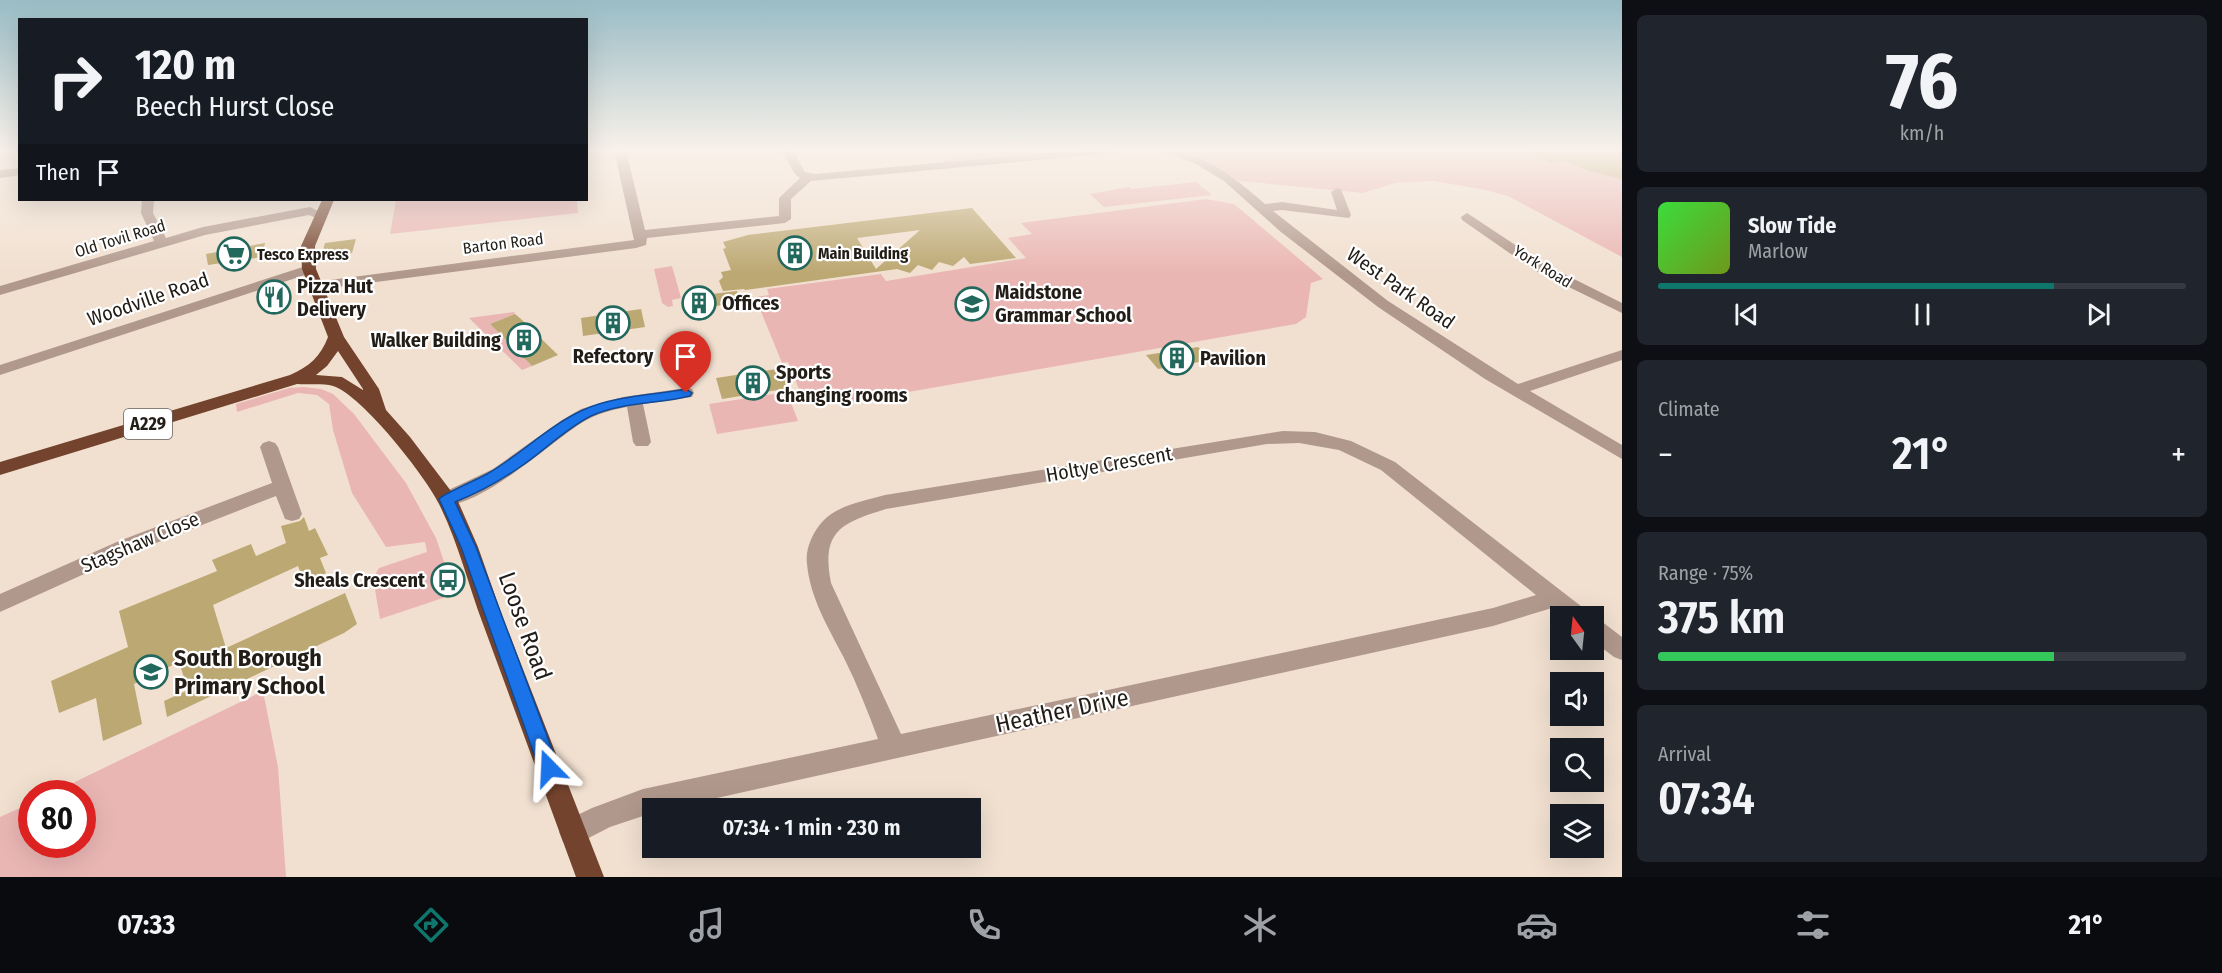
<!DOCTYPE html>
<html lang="en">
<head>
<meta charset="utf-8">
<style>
	:root { --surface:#171b24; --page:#20242c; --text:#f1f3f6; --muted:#9ea1a6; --line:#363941; --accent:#0f766e }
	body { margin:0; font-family:"Fira Sans Condensed",sans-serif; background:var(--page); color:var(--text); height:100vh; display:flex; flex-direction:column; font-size:22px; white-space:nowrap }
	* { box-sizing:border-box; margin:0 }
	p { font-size:20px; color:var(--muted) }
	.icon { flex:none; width:33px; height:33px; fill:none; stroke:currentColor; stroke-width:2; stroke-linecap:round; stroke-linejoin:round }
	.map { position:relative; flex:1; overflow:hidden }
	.details { display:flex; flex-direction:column; gap:15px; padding:15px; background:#0d0f14; width:600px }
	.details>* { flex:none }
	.top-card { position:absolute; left:18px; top:18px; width:570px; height:183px; border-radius:0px; box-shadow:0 6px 24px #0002; background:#171b24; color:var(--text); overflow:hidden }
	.needle { width:39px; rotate:345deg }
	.tools { position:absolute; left:1550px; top:606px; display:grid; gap:12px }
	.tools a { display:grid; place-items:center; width:54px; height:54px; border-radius:0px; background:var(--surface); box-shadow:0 6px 24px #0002; font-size:30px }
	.speed { position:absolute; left:18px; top:780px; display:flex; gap:12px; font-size:30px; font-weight:700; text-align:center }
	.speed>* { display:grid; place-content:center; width:78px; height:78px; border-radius:50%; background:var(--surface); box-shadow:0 6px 24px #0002; line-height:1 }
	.speed .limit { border:9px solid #d22; background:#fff; color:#111 }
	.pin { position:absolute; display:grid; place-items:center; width:51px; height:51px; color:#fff; margin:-62px -26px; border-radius:50% 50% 50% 0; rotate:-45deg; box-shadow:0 0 6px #0007 }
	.pin .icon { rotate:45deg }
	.me { position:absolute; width:66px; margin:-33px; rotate:339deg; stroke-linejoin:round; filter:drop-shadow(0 0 4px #0008) }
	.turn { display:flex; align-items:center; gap:21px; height:126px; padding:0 18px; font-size:27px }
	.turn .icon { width:78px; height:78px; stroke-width:2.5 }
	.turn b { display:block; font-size:42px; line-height:51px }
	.then { display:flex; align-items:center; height:57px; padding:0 18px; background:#0003; gap:12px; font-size:22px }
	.big { font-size:45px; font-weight:600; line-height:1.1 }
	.details .card { flex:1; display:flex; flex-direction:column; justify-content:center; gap:9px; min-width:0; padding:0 21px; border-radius:9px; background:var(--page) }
	.details .dial { align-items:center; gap:0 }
	.dial b { font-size:78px; line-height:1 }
	.song { display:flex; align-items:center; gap:18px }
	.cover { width:72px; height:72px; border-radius:9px; background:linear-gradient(135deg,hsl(120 70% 55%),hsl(80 70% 35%)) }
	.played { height:6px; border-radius:3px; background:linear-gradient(90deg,var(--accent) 75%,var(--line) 75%) }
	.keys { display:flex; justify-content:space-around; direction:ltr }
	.heat { display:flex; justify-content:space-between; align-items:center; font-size:33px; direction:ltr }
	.charge { height:9px; border-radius:4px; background:linear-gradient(90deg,#34c759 75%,var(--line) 0) }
	.trip { position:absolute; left:642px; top:798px; width:339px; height:60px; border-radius:0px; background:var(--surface); box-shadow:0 6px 24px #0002; font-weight:600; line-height:60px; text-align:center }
	.tabs { display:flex; height:96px; justify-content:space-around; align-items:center; background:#090b0e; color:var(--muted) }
	.tabs .icon { width:42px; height:42px }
	.tabs .on { color:var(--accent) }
	.tabs b { font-size:27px; color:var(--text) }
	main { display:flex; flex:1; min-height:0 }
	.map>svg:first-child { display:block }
</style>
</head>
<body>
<main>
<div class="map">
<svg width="1622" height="877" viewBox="0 0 1622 877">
	<rect width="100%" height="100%" fill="#f1e0d0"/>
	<g fill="#eab6b4">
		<path d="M1184,150H1622V257L1508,196L1486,190L1433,181L1395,183L1363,193L1240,181Z"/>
		<path d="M991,151L1040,154L940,162L961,155Z"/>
		<path d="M1196,182L1212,195L1104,207L1090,194L1129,187L1132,189Z"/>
		<path d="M1206,199L1234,204L1323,279L1311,283L1306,317L1296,324L846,403L837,395L801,400L796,390L799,389L788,362L782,363L755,297L769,295L767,289L881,274L886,281L1026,258L1008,238L1032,234L1021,223Z"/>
		<path d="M396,200H577L578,213L390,234Z"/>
		<path d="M672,266L681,298L672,300L673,306L668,307L662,303L654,269Z"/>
		<path d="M514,312L515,314L490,324L532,366L522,370L469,318Z"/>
		<path d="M304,387L321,389L333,394L354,414L406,483L436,538L455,594L380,619L373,578L379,568L427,552L425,542L386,547L352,493L333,430L329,404L317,395L298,393L237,412L236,404L289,388Z"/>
		<path d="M787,392L798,421L717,434L709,404Z"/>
		<path d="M263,691L278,767L286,877H0V817L31,803L32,844H82V794L52,793Z"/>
	</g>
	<g fill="#bca872" fill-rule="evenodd">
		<path d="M1522,150H1622V179L1588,171L1565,161L1550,163Z"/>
		<path d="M972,208L1016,258L970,264L964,257L953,266L939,262L932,270L918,265L910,273L897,269L745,290L744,289L723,291L719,281L723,277L721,272L731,270L723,249L726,248L723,242L748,235ZM920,230L876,269L857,238Z"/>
		<path d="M356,239L352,253L321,257L325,243Z"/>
		<path d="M265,243L262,257L208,265L206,254Z"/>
		<path d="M737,291L739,303L700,308L696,296Z"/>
		<path d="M641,309L645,327L583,336L581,318Z"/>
		<path d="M515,314L521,319L558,355L532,366L490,324Z"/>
		<path d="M1198,347L1211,360L1158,369L1146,355Z"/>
		<path d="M783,368L791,388L722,399L716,378Z"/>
		<path d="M304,517L309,531L315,528L328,555L320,558L326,573L304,583L298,566L213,605L226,648L345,593L357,624L344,633L167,717L164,701L188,690L179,662L134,684L142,724L103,741L96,698L59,713L51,681L128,647L119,611L217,571L212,560L251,544L256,556L286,543L281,526L300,521Z"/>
	</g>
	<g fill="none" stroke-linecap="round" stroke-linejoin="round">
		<g fill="#b1988d" fill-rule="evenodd">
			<path d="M614,150H626L645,230L779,216V198L800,178L795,174L781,150H793L805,172L815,174L1079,150H1121L1115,153L811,181L791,199V219L785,223L647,238L646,245L636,248L315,290L308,286L315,282L634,240Z"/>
			<path d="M1158,150C1202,150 1234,177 1265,204L1282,202L1337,210L1331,192L1337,188L1341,189L1351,215L1349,218L1282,210L1273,211L1388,301L1518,384L1622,350V360L1530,391L1622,445V459L1485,379L1378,307L1281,232L1224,181L1196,164Z"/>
			<path d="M20,168V175L0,178V170Z"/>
			<path d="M142,200H154L153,213L166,238L203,227L310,207L327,216L321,220L309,215L205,235L0,295V286L154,241L141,213Z"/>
			<path d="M1467,213L1544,264L1622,303V313L1534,270L1462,220L1461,217Z"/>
			<path d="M309,265L314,266L316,269L314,272L0,375V365Z"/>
			<path d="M686,388L692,389L694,393L692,397L643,404L651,442L648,446H636L633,442L627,407C611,410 596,414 583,422C553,440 474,514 440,504L437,499L440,494L493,469L562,420L581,409L623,397Z"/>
			<path d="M1283,431L1315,432L1351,441L1395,462L1586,610L1589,616H1563L1552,608L1493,626L672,808H652V813L610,827L573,846L563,842L559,832L563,822L592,808L643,789L878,739C868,712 857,684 844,658C829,629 810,598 807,564C805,549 812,534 822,522C837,505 865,501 885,495ZM1299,443L1339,450L1381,470L1536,595L1493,608L901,734L831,583C821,532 840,523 886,509L1267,444Z"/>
			<path d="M269,441L275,443L278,447L302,514L299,519L292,521L285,519L276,496L133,552L0,612V594L119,541L272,483L260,447L263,443Z"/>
			<path d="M1593,619L1601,621L1622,637V660L1614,657L1593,641Z"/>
		</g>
		<path fill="#73432d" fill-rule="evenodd" d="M322,200H334L315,246L316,269L344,337L379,389L386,410L410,437L457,499L478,547L503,618L604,877H576C545,793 514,708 483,624C468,584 458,542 439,504C426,477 362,395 333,386C323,383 308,385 297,384L0,475V462L290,375C309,367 321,356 328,337L302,269L301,246ZM338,351L363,389V390L342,377L316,375L327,366Z"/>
	</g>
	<linearGradient id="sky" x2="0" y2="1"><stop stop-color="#99bcc5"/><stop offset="0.55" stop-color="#f9f1ea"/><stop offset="1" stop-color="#f9f1ea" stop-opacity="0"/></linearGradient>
	<rect width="1622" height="273" fill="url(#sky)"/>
	<path fill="#1a73e8" stroke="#114b97" stroke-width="1.5" d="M686,389L692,393L690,396C659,404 621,402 591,416C565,429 544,451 520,467C500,481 478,493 455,502L476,547L559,768L556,774L549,777L542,774L539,768L461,547L439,499C443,494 478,479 487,474C520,455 548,426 583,410C613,396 653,395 686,389Z"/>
	<defs>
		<symbol id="building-ring" viewBox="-11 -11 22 22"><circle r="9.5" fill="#fff" stroke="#22685d" stroke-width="1.5"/><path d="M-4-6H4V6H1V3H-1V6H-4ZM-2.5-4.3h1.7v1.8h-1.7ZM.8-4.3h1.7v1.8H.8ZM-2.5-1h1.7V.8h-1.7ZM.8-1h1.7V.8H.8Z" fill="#22685d"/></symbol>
		<symbol id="supermarket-ring" viewBox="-11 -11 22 22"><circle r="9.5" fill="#fff" stroke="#22685d" stroke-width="1.5"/><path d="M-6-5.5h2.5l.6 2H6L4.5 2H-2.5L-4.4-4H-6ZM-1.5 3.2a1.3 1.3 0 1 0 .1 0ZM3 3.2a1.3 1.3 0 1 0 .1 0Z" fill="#22685d"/></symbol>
		<symbol id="restaurant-ring" viewBox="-11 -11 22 22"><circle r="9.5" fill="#fff" stroke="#22685d" stroke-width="1.5"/><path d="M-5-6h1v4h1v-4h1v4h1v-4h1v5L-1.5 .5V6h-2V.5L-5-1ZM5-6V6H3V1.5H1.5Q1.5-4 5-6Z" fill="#22685d"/></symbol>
		<symbol id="school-ring" viewBox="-11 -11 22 22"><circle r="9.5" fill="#fff" stroke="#22685d" stroke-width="1.5"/><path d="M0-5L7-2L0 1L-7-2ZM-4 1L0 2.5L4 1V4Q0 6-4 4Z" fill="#22685d"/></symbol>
		<symbol id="bus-ring" viewBox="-11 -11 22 22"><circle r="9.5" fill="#fff" stroke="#22685d" stroke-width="1.5"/><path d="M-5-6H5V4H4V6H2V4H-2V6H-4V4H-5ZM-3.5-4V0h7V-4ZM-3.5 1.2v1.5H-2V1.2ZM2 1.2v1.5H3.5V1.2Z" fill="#22685d"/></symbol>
	</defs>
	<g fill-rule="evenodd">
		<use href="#building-ring" x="776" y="234" width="38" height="38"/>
		<use href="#supermarket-ring" x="215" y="235" width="38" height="38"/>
		<use href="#restaurant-ring" x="255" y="278" width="38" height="38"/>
		<use href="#building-ring" x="680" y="284" width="38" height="38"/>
		<use href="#school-ring" x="953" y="285" width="38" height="38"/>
		<use href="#building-ring" x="594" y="304" width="38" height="38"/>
		<use href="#building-ring" x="505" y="321" width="38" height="38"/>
		<use href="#building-ring" x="1158" y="339" width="38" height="38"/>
		<use href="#building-ring" x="734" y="364" width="38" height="38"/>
		<use href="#bus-ring" x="429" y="561" width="38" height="38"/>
		<use href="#school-ring" x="132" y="653" width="38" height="38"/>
	</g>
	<g text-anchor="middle" stroke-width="4.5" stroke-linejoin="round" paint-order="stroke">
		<g font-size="16" fill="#221d17" stroke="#fff">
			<text transform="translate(120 238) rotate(-17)" y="6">Old Tovil Road</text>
			<text transform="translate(503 243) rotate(-7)" y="6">Barton Road</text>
			<text transform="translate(1543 266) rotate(32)" y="6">York Road</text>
		</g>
		<g font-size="16" font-weight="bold" fill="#221d17" stroke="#fff" text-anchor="start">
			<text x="818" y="259">Main Building</text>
			<text x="257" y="260">Tesco Express</text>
		</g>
		<rect fill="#fff" stroke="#64615d" stroke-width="1.5" x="124" y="409" width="48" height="30" rx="4.5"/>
		<g font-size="18" font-weight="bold" fill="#221d17">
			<text x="148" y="430">A229</text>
		</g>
		<g font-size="20" font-weight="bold" fill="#221d17" stroke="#fff" text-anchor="start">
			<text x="297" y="293">Pizza Hut<tspan x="297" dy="23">Delivery</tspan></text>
			<text x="995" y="299">Maidstone<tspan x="995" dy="23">Grammar School</tspan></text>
			<text x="722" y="310">Offices</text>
			<text x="501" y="347" text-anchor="end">Walker Building</text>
			<text x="613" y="363" text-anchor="middle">Refectory</text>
			<text x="1200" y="365">Pavilion</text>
			<text x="776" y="379">Sports<tspan x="776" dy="23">changing rooms</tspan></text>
			<text x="425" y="587" text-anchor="end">Sheals Crescent</text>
		</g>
		<g font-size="20" fill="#221d17" stroke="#fff">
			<text transform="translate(1401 288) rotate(35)" y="7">West Park Road</text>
			<text transform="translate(148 299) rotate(-19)" y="7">Woodville Road</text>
			<text transform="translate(1109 464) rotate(-10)" y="7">Holtye Crescent</text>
			<text transform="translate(140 542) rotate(-23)" y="7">Stagshaw Close</text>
		</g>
		<g font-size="24" fill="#221d17" stroke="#fff">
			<text transform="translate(525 626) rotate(70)" y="8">Loose Road</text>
			<text transform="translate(1062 711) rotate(-12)" y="8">Heather Drive</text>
		</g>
		<g font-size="24" font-weight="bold" fill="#221d17" stroke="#fff" text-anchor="start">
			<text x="174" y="666">South Borough<tspan x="174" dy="28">Primary School</tspan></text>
		</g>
	</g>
</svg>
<div class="tools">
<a><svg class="needle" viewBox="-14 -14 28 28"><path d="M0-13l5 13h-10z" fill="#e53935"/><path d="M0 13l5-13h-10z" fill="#9ea1a6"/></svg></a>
<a><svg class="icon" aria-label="sound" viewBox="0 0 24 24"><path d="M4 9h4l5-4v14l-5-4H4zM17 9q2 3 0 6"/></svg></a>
<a><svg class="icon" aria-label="search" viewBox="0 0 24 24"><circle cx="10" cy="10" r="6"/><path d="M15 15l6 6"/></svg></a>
<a><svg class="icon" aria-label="layers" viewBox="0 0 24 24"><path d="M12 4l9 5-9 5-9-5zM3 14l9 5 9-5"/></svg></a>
</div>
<div class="speed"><div class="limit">80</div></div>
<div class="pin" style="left:686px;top:393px;background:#d93025"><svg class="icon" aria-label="arrive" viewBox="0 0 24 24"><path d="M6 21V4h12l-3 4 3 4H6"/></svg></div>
<svg class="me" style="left:549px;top:768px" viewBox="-20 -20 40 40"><path d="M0-17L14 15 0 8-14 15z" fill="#1a73e8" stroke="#fff" stroke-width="4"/></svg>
<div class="trip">07:34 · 1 min · 230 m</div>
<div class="top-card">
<div class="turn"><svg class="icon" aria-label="right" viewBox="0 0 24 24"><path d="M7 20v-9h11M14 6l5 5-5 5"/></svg><div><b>120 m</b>Beech Hurst Close</div></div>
<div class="then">Then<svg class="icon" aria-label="arrive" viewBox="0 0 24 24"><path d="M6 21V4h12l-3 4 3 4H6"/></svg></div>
</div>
</div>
<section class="details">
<div class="card dial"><b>76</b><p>km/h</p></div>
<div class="card">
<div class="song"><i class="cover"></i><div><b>Slow Tide</b><p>Marlow</p></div></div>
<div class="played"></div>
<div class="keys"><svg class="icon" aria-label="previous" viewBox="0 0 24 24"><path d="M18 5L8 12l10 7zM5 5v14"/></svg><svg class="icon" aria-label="pause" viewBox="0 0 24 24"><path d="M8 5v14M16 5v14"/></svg><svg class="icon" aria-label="next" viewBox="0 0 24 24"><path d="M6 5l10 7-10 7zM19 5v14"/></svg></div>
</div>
<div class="card"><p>Climate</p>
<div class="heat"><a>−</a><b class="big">21°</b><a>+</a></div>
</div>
<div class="card"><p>Range · 75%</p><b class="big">375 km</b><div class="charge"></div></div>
<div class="card"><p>Arrival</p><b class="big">07:34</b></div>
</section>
</main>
<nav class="tabs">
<b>07:33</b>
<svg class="icon on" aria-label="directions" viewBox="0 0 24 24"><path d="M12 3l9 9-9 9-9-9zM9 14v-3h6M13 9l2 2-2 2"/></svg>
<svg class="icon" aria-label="music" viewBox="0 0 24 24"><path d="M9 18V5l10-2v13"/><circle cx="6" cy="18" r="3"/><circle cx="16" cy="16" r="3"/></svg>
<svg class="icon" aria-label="phone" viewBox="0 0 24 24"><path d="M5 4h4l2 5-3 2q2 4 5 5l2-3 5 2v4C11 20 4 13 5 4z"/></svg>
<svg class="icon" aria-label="climate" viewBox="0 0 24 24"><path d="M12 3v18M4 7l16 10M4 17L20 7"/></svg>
<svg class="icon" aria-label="car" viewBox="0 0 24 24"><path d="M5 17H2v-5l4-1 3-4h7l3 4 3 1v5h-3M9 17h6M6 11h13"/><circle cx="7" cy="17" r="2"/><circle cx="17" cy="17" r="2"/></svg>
<svg class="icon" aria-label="filters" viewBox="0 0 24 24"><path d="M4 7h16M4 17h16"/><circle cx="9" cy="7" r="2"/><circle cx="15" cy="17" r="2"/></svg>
<b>21°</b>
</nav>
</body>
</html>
